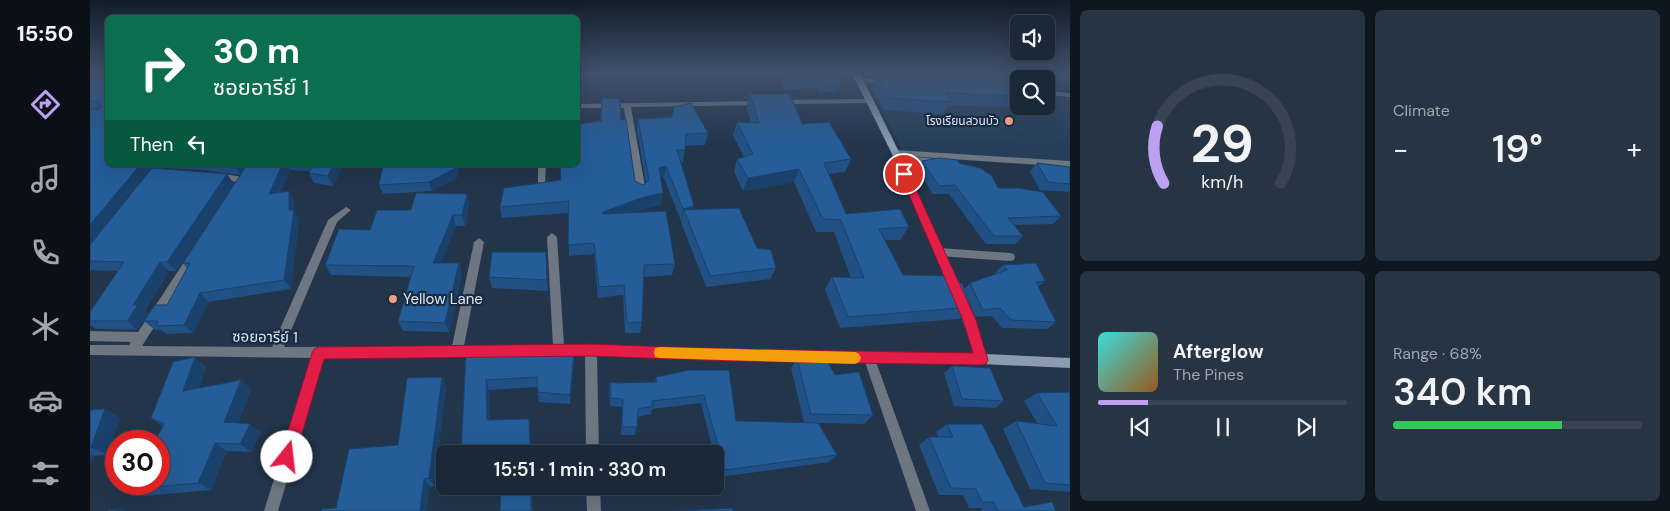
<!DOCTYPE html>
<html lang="en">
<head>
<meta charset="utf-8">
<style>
	:root { --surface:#1a2838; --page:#273443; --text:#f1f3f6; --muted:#9fa6ae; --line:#384453; --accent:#bca0f2 }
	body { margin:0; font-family:"DM Sans","Noto Sans Thai",sans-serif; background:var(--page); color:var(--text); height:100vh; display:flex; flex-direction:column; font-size:19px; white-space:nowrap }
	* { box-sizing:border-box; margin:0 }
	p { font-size:16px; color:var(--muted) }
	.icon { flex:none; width:28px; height:28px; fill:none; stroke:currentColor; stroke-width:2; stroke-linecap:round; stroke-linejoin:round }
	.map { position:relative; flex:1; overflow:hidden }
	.sheet { display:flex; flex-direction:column; gap:10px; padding:10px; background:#0e161f; width:600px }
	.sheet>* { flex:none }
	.top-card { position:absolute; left:15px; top:15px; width:475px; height:152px; border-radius:8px; box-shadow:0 5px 20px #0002,0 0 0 1px var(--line); background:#0b6e4f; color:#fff; overflow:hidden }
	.buttons { position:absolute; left:920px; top:15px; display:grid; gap:10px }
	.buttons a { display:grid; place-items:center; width:45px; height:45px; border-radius:8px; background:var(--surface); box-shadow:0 5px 20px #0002,0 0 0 1px var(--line); font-size:25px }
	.speed { position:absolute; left:15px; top:430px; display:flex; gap:10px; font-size:25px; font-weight:700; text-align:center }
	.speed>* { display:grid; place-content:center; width:65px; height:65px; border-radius:50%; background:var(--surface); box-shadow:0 5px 20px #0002,0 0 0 1px var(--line); line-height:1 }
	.speed .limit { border:8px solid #d22; background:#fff; color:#111 }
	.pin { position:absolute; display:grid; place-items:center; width:42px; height:42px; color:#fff; margin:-21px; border:2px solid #fff; border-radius:50%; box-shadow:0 1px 5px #0007 }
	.me { position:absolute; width:55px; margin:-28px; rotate:16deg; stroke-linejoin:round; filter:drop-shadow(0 0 4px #0008) }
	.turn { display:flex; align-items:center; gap:18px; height:105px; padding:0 25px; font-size:22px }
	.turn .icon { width:65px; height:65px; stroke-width:2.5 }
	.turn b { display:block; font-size:35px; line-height:42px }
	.then { display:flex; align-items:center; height:48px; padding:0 25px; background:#0003; gap:10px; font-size:19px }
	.big { font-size:38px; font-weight:600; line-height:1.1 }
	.sheet .card { flex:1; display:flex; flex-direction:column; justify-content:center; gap:8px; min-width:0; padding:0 18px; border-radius:8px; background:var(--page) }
	.sheet .dial { align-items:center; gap:0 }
	.dial svg { height:130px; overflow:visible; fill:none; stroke:var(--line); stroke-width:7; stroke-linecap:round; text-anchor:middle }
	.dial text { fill:var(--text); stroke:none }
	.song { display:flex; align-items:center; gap:15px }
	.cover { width:60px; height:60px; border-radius:8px; background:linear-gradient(135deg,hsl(180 70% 55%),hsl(30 70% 35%)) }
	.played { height:5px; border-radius:2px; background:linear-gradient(90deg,var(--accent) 20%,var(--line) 20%) }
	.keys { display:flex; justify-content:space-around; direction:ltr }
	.heat { display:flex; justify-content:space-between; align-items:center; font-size:28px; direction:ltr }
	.charge { height:8px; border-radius:4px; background:linear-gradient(90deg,#34c759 68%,var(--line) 0) }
	.sheet .tiles { flex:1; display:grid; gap:10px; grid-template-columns:repeat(2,1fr) }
	.trip { position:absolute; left:346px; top:445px; width:288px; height:50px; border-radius:8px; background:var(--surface); box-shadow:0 5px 20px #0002,0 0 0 1px var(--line); font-weight:600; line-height:50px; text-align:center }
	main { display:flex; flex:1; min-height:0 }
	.dock { display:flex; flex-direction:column; width:90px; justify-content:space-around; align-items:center; background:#0a1016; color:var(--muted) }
	.dock .icon { width:35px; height:35px }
	.dock .active { color:var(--accent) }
	.dock b { font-size:22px; color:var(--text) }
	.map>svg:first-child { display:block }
</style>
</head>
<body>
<main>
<nav class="dock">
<b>15:50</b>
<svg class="icon active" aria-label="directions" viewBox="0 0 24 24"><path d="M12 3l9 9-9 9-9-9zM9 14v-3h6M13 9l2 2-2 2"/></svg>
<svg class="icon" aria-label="music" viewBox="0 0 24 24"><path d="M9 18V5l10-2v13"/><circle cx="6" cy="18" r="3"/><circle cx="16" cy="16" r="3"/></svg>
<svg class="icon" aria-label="phone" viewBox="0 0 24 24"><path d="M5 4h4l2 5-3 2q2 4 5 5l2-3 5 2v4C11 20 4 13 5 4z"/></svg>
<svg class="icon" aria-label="climate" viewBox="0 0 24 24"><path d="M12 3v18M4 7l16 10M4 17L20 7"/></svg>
<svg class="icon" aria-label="car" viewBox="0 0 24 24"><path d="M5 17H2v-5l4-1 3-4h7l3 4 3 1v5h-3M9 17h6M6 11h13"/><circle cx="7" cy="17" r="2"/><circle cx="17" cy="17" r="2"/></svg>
<svg class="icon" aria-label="filters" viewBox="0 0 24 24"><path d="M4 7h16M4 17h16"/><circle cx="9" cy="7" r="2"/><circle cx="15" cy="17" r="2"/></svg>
</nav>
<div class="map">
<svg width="980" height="511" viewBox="0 0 980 511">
	<rect width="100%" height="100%" fill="#23354b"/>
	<path fill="#263e59" d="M779,86L929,95V106H956V97L980,98V168L815,156Z"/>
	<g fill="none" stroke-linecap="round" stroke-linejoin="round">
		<g fill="#6d7681" fill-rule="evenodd">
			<path d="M928,73H936L939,79H932Z"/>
			<path d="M805,150L980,161V167L802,155V151Z"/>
			<path d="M849,248L920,253L924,254L925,257L924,260L920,261L849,256L845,255L844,252L845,249Z"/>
		</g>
		<g fill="#6d7681" fill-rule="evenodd">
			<path d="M488,73H528L524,75L488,76Z"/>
			<path d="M765,78L797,80L801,82L797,84L768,82L764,80Z"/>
			<path d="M956,91L980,93V97L956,95Z"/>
			<path d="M780,99H783V103L691,104L687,102L691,100Z"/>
			<path d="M669,101H672V105L541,107L556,192L551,195L546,192L534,108H488V104Z"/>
			<path d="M808,155L846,159L850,162L846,165L805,160L804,158Z"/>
			<path d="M448,165H456L455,184H449L448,182Z"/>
			<path d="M127,173L153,177L157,180L153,183L124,178L123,176Z"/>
			<path d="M256,207L261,210L247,222L194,347L362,346L384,242L389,238L394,242L374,346L463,345L457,237L462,233L467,237L474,345L891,354L895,355L897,359L895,363L891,364L786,362L840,511H826L775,362L507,355L509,454H496L495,355L233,358L188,511H174L222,358L0,355V345H39L41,342L0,341V331L48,332L100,253H108L109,256L108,259L52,346L182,347L238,220Z"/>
			<path d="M496,486H510L511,511H497Z"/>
		</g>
		<g fill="#8c9bad" fill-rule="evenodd">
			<path d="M762,73H770L812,158L870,288L869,291L865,292L861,291L860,288L804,158Z"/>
			<path d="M871,297L875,298L884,320L895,354L980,358V368L891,364L887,363L866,301L867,298Z"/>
		</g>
	</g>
	<g fill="#205084">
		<path d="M691,73H745L751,85L747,92H728L727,88L693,90L691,75Z"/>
		<path d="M806,73H935L931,79H929V106H945L943,108L858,105L853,114L794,110L782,88L787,76L805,74Z"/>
		<path d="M937,73H980V80L940,78Z"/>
		<path d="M0,79H18V165H66L63,168L137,174L144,184L86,271H79L55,311L58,314L47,330L6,329L0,325V312L28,271L0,270Z"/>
		<path d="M660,94L712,124L761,159L755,172L739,174L756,214L819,227L810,240H795L813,275L874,289L880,283L906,274L905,273L913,265L955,281L948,287L966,322L957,329L912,328L902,316L885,317L881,307L869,319L750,328L735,289L742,277L761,278L744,232H726L704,182L653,191L644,172L647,159L654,157L643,135L647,122L661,123L656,107Z"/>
		<path d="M548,119L618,133L615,145L595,146L593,162H591L604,206L603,210L667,248L686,268L680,279L616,287L591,222L592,221H591L574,178H571V205L553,209L542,213L585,264L582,275L554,277L552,322L550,333H535L533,295L508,298L504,254L479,256V213L412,218L410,207L471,180L531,120L545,181L553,185L556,183L547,131Z"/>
		<path d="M832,161L869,163L908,188L971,216L963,224L924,225L933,236L925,244H896L859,194H843L827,169Z"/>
		<path d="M947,163L980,167V192L950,190L940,172Z"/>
		<path d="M74,165H157L150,175L114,170L77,168Z"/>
		<path d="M157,165H256L252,166L243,186L224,183L219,173L220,171L200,170L190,192L204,200V211L209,219L201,289L119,302L103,333L76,334L71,330H65L54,321L77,305L97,268L93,263Z"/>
		<path d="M307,165H369L367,178L342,191L293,194L289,185Z"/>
		<path d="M377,194L379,205L375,226H366L351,263H369L372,274L359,332L313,331L308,321L321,277L241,275L235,265L280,230L321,210Z"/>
		<path d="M456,252L458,291L402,288L399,277Z"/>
		<path d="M484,352V362L480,404L449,402L447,387L399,390L400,420L439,419L440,428L441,454H371L376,353Z"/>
		<path d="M707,358L745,375L783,415L774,424L728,423L747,455L739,462L630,477L611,403L562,409L561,414L548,417L545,435H531L532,407L520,406L519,391L520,383L565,382L566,377L600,370L646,421L714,422L701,368Z"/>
		<path d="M862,366L914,401L905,408L864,406L854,373Z"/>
		<path d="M116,367L109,388L151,380L161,390L148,423L171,432L161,452L137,451L121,490L54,496L39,489L73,426L61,418Z"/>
		<path d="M352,377L356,387L344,486L246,508L308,445Z"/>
		<path d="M980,392V492L940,489L913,429L926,421L947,423L934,401L947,393Z"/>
		<path d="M15,409L30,418L17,455L4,456L0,464V410Z"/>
		<path d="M857,424L934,507L966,511H892L891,508H879L873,495H849L829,445L839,437H848L846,432Z"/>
	</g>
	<g fill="#1a416b">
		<path d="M50,165H66L0,247V225Z"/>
		<path d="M144,165H157L150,175Z"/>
		<path d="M192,165H197L200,170L185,204L179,194Z"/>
		<path d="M243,165H256L252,166L243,186L238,176Z"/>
		<path d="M365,165H369L367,178L342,191L339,182Z"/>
		<path d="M576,166L574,178L567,179L569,168Z"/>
		<path d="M709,169L704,182L653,191L658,178Z"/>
		<path d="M137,174L144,184L86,271L77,262Z"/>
		<path d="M199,191L204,200V211L209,219L201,289L194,280L199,210Z"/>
		<path d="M573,193L571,205L553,209L512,224L513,212L554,197Z"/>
		<path d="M377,194L379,205L375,226L372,215Z"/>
		<path d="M604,206L601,217L594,210L591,221L593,209Z"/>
		<path d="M363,215L366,226L347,273L343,263Z"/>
		<path d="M70,262L79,271L55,311L58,314L47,330L37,321L43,305Z"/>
		<path d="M369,263L372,274L359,332L355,323Z"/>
		<path d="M110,293L119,302L103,333L94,325Z"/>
		<path d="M484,352V362L480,404V395Z"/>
		<path d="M105,357L116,367L105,400L93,391Z"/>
		<path d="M352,377L356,387L344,486L339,478Z"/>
		<path d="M151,380L161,390L145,430L134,422Z"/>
		<path d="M396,380L399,390L400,429L397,420Z"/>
		<path d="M15,409L30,418L17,455L1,447Z"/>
		<path d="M439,419L440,428L441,454H440Z"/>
		<path d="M160,424L171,432L161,452L150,444Z"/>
		<path d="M125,443L137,451L121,490L108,483Z"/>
		<path d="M0,455L4,456L0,464Z"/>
		<path d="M334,479L340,486L337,511H330Z"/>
		<path d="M441,486H442L443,511H441Z"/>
	</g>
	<g fill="#255d99" stroke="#1a416b">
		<path d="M694,73H745L751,85L731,84L730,81L695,82Z"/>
		<path d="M793,73L929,82V96L856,93L861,102L800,98L787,76Z"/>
		<path d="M879,73H930L933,77Z"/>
		<path d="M0,79H18V165H50L0,225V110L10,109L12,107L10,101L0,102Z"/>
		<path d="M660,94H700L712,124L739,122L761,159L734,163L756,214L810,209L819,227L789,229L813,275L866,276L870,283H872L881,307L758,317L742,277L774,278L751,220L733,219L709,169L658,178L647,159L663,154L647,122L669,123Z"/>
		<path d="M512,98L530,99L531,120L536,119L545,181L553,185L559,180L548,119L582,117L584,107L601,103L618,133L596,134L595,150H587L604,206L593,209L576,166L569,168L573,193L554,197L513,212V214L576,211L585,264L554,265L552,322L537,323L534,285L509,287L504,243L478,245L479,201L410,207L414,188L471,180L470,165H488V124L511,121Z"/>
		<path d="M849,158L867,160L869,163L890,168L902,176L908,188H928L953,192L971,216L918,218L933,236H904L865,185L849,186L832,161Z"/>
		<path d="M947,163L980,167V184L958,182Z"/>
		<path d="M157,165H192L179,194L199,191V210H204L194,280L110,293L94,325L66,326L68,321H54L65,305H77L100,263H93Z"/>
		<path d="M222,165H243L238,176L219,173Z"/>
		<path d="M293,165H365L364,169L339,182L289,185Z"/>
		<path d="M62,168L137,174L77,262H70L43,305H48L37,321H0V312L34,262L0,261V245Z"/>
		<path d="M326,193L377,194L372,215H363L343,263H369L355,323L308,321L324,266L235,265L249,229L280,230L287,210H321Z"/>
		<path d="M649,208L667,248L681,250L686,268L620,276L594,210Z"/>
		<path d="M402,252H456L457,280L399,277Z"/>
		<path d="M946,263L955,281L946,282L966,322L921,320L910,308L893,310L880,283L917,270L913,265Z"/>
		<path d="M484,352L480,395L448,392L447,377L396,380L397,420L439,419L440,454H371L376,353Z"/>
		<path d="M105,357L93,391L151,380L134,422L160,424L150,444L125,443L108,483L39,489L42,484H69V441H65L74,424L61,418L83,362Z"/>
		<path d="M707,358L736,359L745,375L769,372L783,415L721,414Z"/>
		<path d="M862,366L900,368L914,401L872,399Z"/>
		<path d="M600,370H639L646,421L728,423L747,455L635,470L614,395L562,401L563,406L548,409L547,427H532L533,399L521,398L520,383L567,382L566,377Z"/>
		<path d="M352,377L339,478L334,479L330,511H231L232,509L246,508L259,449L308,445L317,378Z"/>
		<path d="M980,392V485L955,483L926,421L967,426L947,393Z"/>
		<path d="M15,409L1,447H0V410Z"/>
		<path d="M857,424H892L934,507L962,502L966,511H908L904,502H892L886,489L861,488L839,437H863Z"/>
		<path d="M411,486H441V511H410Z"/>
		<path d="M642,508L643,511H589Z"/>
		<path d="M19,509L33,511H18Z"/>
	</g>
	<linearGradient id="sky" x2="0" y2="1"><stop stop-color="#131d29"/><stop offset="0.5" stop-color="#3f516c"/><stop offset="1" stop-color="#3f516c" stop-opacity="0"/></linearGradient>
	<rect width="980" height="145" fill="url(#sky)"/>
	<path fill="#e11d48" stroke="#92132f" d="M814,170L819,174L886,320L898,360L896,364L891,365L635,361L501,356L234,359L205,457L202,462L197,464L192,462L190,457L222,353L224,349L229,347L501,344L635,349L883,353L873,320L810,174Z"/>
	<path fill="#f59e0b" d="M570,347L765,352L769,354L771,358L769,362L765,364L570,358L565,357L564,353L565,348Z"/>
	<g fill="#f2a07f" stroke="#192b40" stroke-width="2">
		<circle cx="919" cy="121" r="5"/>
		<circle cx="303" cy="299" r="5"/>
	</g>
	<g text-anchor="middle" stroke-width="4.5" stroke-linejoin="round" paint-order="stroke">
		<g font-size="12" fill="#dce8f6" stroke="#192b40" text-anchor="end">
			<text x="909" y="125">โรงเรียนสวนบัว</text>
		</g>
		<g font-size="15" fill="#dce8f6" stroke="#192b40" text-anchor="start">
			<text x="313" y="304">Yellow Lane</text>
		</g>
		<g font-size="15" fill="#dce8f6" stroke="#192b40">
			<text transform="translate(175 337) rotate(1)" y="5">ซอยอารีย์ 1</text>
		</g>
	</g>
</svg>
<div class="buttons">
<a><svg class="icon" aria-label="sound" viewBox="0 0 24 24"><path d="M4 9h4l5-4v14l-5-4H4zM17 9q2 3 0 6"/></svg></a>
<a><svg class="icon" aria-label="search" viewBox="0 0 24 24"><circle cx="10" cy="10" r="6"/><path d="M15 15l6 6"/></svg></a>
</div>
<div class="speed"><div class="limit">30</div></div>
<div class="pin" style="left:814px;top:174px;background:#d93025"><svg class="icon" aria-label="arrive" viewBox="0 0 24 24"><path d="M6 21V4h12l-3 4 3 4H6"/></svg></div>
<svg class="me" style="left:197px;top:457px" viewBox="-20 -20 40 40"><circle r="19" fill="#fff"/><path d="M0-13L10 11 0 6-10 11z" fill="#e11d48"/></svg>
<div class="trip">15:51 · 1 min · 330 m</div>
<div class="top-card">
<div class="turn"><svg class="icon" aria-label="right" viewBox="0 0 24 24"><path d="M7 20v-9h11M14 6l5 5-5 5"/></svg><div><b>30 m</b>ซอยอารีย์ 1</div></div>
<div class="then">Then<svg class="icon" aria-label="left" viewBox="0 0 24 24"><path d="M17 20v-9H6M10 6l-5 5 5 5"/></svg></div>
</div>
</div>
<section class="sheet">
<div class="tiles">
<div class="card dial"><svg viewBox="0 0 100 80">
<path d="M14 69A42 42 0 1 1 86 69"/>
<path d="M14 69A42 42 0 0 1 10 34" stroke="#bca0f2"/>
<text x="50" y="56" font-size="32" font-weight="700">29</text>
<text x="50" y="72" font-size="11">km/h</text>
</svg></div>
<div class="card"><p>Climate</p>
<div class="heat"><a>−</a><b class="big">19°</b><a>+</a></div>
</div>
<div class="card">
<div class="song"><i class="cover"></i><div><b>Afterglow</b><p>The Pines</p></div></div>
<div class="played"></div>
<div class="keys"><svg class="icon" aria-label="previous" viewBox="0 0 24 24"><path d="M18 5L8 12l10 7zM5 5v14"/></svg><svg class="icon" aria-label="pause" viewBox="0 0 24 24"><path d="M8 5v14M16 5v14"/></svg><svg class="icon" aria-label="next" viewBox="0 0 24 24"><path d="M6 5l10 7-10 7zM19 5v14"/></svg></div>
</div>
<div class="card"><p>Range · 68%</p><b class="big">340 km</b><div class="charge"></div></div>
</div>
</section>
</main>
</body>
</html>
